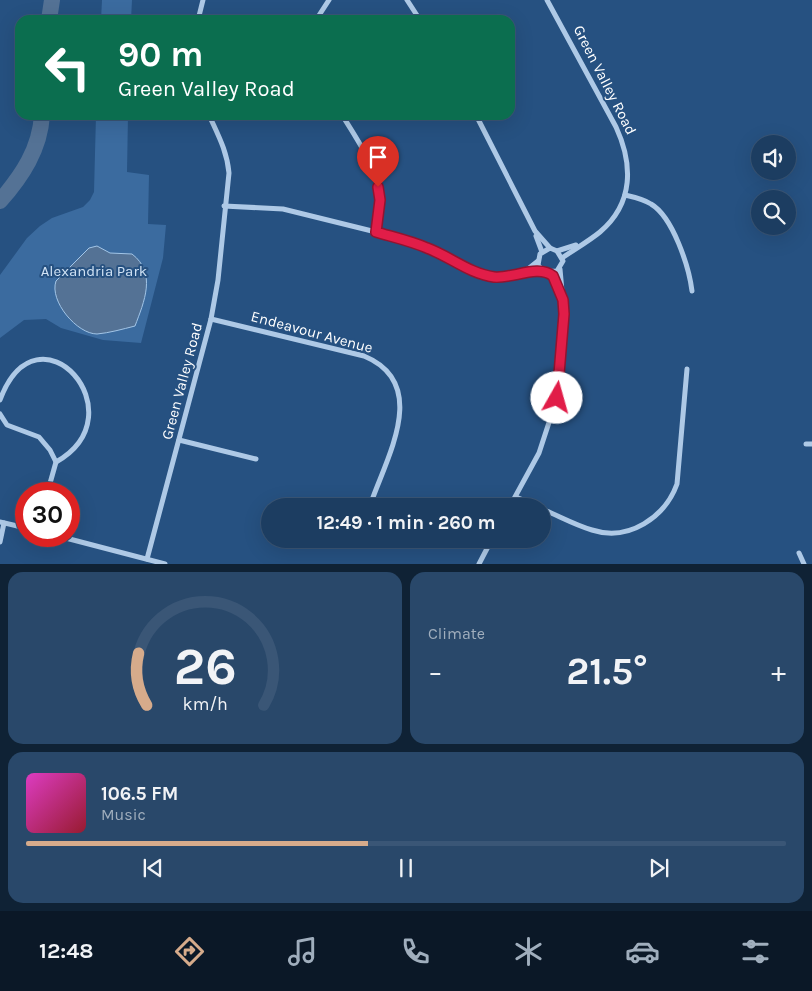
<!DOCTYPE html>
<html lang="en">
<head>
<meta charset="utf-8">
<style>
	:root { --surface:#1c3d61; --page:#29486a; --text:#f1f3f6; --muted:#a0aebd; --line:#3a5676; --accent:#d6ab8b }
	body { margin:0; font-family:Karla,sans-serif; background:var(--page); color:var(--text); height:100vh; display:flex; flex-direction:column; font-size:19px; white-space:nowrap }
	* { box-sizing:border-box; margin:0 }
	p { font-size:16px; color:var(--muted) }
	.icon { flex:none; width:28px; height:28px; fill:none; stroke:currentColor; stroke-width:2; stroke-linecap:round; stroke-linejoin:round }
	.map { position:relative; height:564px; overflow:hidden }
	.panel { display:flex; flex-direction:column; gap:8px; padding:8px; background:#0f2235; flex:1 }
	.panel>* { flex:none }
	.hud { position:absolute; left:15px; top:15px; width:500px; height:105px; border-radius:15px; box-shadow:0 5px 20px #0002,0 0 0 1px var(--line); background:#0b6e4f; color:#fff; overflow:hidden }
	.controls { position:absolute; left:751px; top:135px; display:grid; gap:10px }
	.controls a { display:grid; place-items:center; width:45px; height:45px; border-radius:50%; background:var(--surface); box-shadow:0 5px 20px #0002,0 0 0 1px var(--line); font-size:25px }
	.speed { position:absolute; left:15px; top:482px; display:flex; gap:10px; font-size:25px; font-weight:700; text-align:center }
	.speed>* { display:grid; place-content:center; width:65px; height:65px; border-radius:50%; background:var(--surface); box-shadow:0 5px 20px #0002,0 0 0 1px var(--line); line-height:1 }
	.speed .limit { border:8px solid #d22; background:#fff; color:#111 }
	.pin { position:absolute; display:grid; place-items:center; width:42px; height:42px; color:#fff; margin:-51px -21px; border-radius:50% 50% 50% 0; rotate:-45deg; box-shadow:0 0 5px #0007 }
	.pin .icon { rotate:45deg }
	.me { position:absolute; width:55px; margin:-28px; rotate:7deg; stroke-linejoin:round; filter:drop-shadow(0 0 4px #0008) }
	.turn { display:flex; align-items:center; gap:18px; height:105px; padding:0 20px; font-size:22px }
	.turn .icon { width:65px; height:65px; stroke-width:2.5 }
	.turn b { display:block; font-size:35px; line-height:42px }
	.big { font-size:38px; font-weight:700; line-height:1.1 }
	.panel .widget { flex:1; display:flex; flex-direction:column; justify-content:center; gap:8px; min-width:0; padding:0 18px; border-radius:15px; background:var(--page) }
	.panel .dial { align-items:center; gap:0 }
	.dial svg { height:130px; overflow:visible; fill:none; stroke:var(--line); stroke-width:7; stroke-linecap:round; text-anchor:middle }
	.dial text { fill:var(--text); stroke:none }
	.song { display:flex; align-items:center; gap:15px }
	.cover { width:60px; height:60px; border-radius:8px; background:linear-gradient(135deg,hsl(310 70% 55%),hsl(350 70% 35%)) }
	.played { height:5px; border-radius:2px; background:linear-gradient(90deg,var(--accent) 45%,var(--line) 45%) }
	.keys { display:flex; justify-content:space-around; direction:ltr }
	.heat { display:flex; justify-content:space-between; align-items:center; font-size:28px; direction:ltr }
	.panel .tiles { flex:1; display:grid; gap:8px; grid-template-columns:1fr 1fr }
	.widget:last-child { grid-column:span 2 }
	.trip { position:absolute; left:261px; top:498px; width:290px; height:50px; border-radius:25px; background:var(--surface); box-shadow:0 5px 20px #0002,0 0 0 1px var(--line); font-weight:700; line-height:50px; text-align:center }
	.tabs { display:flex; height:80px; justify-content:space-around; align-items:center; background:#0b1827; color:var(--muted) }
	.tabs .icon { width:35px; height:35px }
	.tabs .selected { color:var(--accent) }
	.tabs b { font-size:22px; color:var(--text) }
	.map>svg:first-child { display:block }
</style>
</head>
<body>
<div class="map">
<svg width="812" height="564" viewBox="0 0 812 564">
	<rect width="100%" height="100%" fill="#265181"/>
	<g fill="#3b6b9f">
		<path d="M102,0H132L131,20H101Z"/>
		<path d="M96,115H128L127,172L149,175L148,224L166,225L163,258L141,343L103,340L61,328L46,319L24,320L0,338V275L27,238L40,226L52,218L83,207L90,200L94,192Z"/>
	</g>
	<path fill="#547295" stroke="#a2c5e7" d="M97,246L110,253L132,254C157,273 144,302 135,326C123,329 109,333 97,334C77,334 49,301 56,281L89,248Z"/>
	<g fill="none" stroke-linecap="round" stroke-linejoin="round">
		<g stroke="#547295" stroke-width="16">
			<path d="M49,20L52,0"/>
			<path d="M0,201C22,176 40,149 42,115"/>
		</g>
		<g stroke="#aec9e6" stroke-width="5">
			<path d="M407,0L420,20"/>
			<path d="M547,0L616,127C633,164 634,203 600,232C589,241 575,249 562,258"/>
			<path d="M198,20L203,0"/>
			<path d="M316,20L329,0"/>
			<path d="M342,115C357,139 377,168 380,197C381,209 378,221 376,232"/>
			<path d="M476,115L535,231L550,248"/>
			<path d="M625,195C634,197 643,199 651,204C673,217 689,267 692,291"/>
			<path d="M224,206L283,209L376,232L428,248L480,273L492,276H514L523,273L538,261"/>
			<path d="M536,236L542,252"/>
			<path d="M557,251L576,245"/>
			<path d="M523,273L557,271L563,261L557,251L550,248L540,254L538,265L543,271"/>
			<path d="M550,274L560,292"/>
			<path d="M211,319L364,356C429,383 389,453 372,500"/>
			<path d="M0,400C38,298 141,414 56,462"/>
			<path d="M0,414L7,425L39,437L50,450L56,462L47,494"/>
			<path d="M179,440L256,459"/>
			<path d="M806,444H812"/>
			<path d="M516,497L537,506"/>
			<path d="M510,506L539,453L557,398L564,314L560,269"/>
			<path d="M542,509C559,516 575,525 592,530C629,542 665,517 677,484L687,369"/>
			<path d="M0,522L26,528"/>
			<path d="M58,536L165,564"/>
			<path d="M0,542L4,523"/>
			<path d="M799,553L804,564"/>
			<path d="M147,559L211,319L218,280L229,173C227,151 218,135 209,115"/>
			<path d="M479,564L492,539"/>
		</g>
	</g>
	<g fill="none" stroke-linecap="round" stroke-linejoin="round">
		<defs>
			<path id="route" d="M378,187L380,200L376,232C393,237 411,241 427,248C449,256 470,274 494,277C512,279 538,264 553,276L563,300L564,314L557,398"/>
		</defs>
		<use href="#route" stroke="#92132f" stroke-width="12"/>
		<use href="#route" stroke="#e11d48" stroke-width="9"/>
	</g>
	<g text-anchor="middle" stroke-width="4" stroke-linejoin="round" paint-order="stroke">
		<g font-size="15" fill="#fff" stroke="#265181">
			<text transform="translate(605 80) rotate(63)" y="5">Green Valley Road</text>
			<text transform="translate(312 332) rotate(15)" y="5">Endeavour Avenue</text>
			<text transform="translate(182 381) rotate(-75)" y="5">Green Valley Road</text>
		</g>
		<g font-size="15" fill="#d1e3f5" stroke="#265181">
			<text x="94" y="276">Alexandria Park</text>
		</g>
	</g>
</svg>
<div class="controls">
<a><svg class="icon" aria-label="sound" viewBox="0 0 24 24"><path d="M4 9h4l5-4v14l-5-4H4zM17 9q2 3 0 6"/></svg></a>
<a><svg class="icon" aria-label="search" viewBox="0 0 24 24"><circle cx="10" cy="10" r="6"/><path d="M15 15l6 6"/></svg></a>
</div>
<div class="speed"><div class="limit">30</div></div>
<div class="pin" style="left:378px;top:187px;background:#d93025"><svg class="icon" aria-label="arrive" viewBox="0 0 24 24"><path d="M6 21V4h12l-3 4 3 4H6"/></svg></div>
<svg class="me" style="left:557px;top:398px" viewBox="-20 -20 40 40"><circle r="19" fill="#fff"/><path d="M0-13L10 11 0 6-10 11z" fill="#e11d48"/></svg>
<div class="trip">12:49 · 1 min · 260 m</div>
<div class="hud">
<div class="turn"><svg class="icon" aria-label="left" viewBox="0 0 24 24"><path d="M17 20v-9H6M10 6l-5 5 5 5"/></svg><div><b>90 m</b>Green Valley Road</div></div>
</div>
</div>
<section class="panel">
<div class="tiles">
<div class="widget dial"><svg viewBox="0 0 100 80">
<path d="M14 69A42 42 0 1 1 86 69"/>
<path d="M14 69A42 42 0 0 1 9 37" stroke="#d6ab8b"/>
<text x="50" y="56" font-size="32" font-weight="700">26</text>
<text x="50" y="72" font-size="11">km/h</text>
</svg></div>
<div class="widget"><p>Climate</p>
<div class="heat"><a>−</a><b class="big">21.5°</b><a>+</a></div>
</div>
<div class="widget">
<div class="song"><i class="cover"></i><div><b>106.5 FM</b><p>Music</p></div></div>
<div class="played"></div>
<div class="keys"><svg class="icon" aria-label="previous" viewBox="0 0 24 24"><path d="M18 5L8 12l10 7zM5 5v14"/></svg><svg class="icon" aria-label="pause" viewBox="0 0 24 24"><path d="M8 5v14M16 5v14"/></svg><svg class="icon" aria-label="next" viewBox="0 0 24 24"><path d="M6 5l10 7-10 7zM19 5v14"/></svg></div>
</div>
</div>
</section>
<nav class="tabs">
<b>12:48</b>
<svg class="icon selected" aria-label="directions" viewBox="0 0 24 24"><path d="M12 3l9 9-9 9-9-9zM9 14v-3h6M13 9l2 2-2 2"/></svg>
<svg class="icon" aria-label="music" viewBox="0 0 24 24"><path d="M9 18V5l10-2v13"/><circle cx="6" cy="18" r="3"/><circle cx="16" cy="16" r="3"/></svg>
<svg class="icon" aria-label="phone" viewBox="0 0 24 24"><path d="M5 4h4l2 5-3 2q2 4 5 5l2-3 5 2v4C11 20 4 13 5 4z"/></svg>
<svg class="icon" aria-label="climate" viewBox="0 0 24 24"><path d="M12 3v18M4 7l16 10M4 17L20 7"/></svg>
<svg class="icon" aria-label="car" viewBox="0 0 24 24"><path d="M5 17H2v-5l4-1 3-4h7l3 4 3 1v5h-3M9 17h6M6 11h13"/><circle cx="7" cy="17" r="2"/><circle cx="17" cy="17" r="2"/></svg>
<svg class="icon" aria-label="filters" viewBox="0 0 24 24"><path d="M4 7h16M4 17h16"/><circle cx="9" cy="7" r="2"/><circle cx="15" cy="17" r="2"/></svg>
</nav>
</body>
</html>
